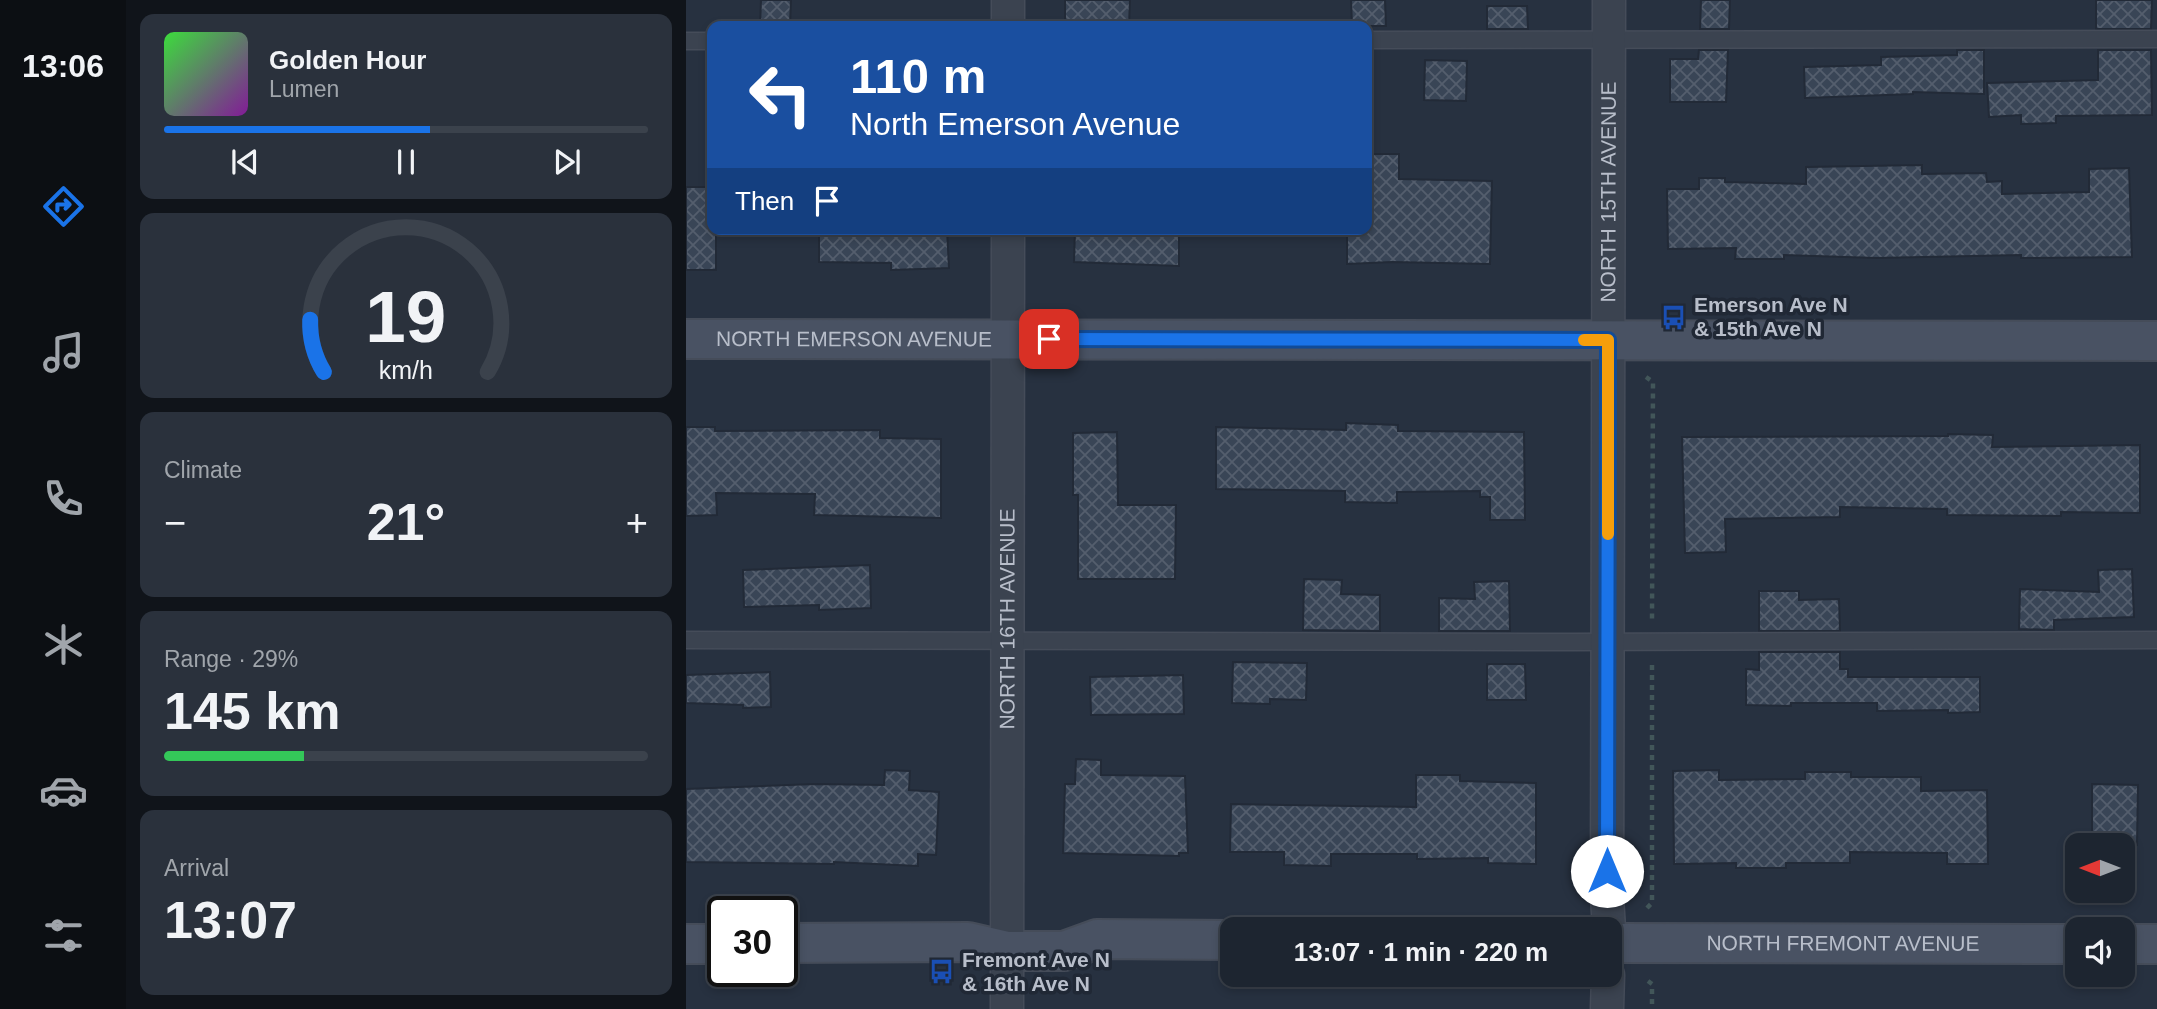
<!DOCTYPE html>
<html lang="en">
<head>
<meta charset="utf-8">
<style>
	:root { --surface:#1d2530; --page:#2a313c; --text:#f1f3f6; --muted:#a0a5ab; --line:#3b424c; --accent:#1a73e8 }
	body { margin:0; font-family:Arial,sans-serif; background:var(--page); color:var(--text); height:100vh; display:flex; flex-direction:column; font-size:26px; white-space:nowrap }
	* { box-sizing:border-box; margin:0 }
	p { font-size:23px; color:var(--muted) }
	.icon { flex:none; width:38px; height:38px; fill:none; stroke:currentColor; stroke-width:2; stroke-linecap:round; stroke-linejoin:round }
	.map { position:relative; flex:1; overflow:hidden }
	.side { display:flex; flex-direction:column; gap:14px; padding:14px; background:#10141a; width:560px }
	.side>* { flex:none }
	.banner { position:absolute; left:21px; top:21px; width:665px; height:214px; border-radius:14px; box-shadow:0 4px 10px #0003,0 0 0 2px var(--line); background:#1a4fa0; color:#fff; overflow:hidden }
	.needle { width:46px; rotate:270deg }
	.tools { position:absolute; left:1379px; top:833px; display:grid; gap:14px }
	.tools a { display:grid; place-items:center; width:70px; height:70px; border-radius:14px; background:var(--surface); box-shadow:0 4px 10px #0003,0 0 0 2px var(--line); font-size:35px }
	.speed { position:absolute; left:21px; top:896px; display:flex; gap:14px; font-size:35px; font-weight:700; text-align:center }
	.speed>* { display:grid; place-content:center; width:91px; height:91px; border-radius:50%; background:var(--surface); box-shadow:0 4px 10px #0003,0 0 0 2px var(--line); line-height:1 }
	.speed .limit { border:4px solid #111; border-radius:10px; background:#fff; color:#111 }
	.pin { position:absolute; display:grid; place-items:center; width:60px; height:60px; color:#fff; margin:-30px; border-radius:14px; box-shadow:0 4px 10px #0006 }
	.me { position:absolute; width:77px; margin:-38px; rotate:0deg; stroke-linejoin:round; filter:drop-shadow(0 0 5px #0008) }
	.turn { display:flex; align-items:center; gap:24px; height:147px; padding:0 28px; font-size:32px }
	.turn .icon { width:91px; height:91px; stroke-width:2.5 }
	.turn b { display:block; font-size:49px; line-height:60px }
	.then { display:flex; align-items:center; height:66px; padding:0 28px; background:#0003; gap:14px; font-size:26px }
	.big { font-size:52px; font-weight:600; line-height:1.1 }
	.side .widget { flex:1; display:flex; flex-direction:column; justify-content:center; gap:10px; min-width:0; padding:0 24px; border-radius:14px; background:var(--page) }
	.side .dial { align-items:center; gap:0 }
	.dial svg { height:182px; overflow:visible; fill:none; stroke:var(--line); stroke-width:7; stroke-linecap:round; text-anchor:middle }
	.dial text { fill:var(--text); stroke:none }
	.song { display:flex; align-items:center; gap:21px }
	.cover { width:84px; height:84px; border-radius:10px; background:linear-gradient(135deg,hsl(120 70% 55%),hsl(290 70% 35%)) }
	.played { height:7px; border-radius:4px; background:linear-gradient(90deg,var(--accent) 55%,var(--line) 55%) }
	.keys { display:flex; justify-content:space-around; direction:ltr }
	.heat { display:flex; justify-content:space-between; align-items:center; font-size:38px; direction:ltr }
	.charge { height:10px; border-radius:5px; background:linear-gradient(90deg,#34c759 29%,var(--line) 0) }
	.trip { position:absolute; left:534px; top:917px; width:402px; height:70px; border-radius:14px; background:var(--surface); box-shadow:0 4px 10px #0003,0 0 0 2px var(--line); font-weight:600; line-height:70px; text-align:center }
	main { display:flex; flex:1; min-height:0 }
	.dock { display:flex; flex-direction:column; width:126px; justify-content:space-around; align-items:center; background:#0c0f13; color:var(--muted) }
	.dock .icon { width:49px; height:49px }
	.dock .current { color:var(--accent) }
	.dock b { font-size:32px; color:var(--text) }
	.map>svg:first-child { display:block }
</style>
</head>
<body>
<main>
<nav class="dock">
<b>13:06</b>
<svg class="icon current" aria-label="directions" viewBox="0 0 24 24"><path d="M12 3l9 9-9 9-9-9zM9 14v-3h6M13 9l2 2-2 2"/></svg>
<svg class="icon" aria-label="music" viewBox="0 0 24 24"><path d="M9 18V5l10-2v13"/><circle cx="6" cy="18" r="3"/><circle cx="16" cy="16" r="3"/></svg>
<svg class="icon" aria-label="phone" viewBox="0 0 24 24"><path d="M5 4h4l2 5-3 2q2 4 5 5l2-3 5 2v4C11 20 4 13 5 4z"/></svg>
<svg class="icon" aria-label="climate" viewBox="0 0 24 24"><path d="M12 3v18M4 7l16 10M4 17L20 7"/></svg>
<svg class="icon" aria-label="car" viewBox="0 0 24 24"><path d="M5 17H2v-5l4-1 3-4h7l3 4 3 1v5h-3M9 17h6M6 11h13"/><circle cx="7" cy="17" r="2"/><circle cx="17" cy="17" r="2"/></svg>
<svg class="icon" aria-label="filters" viewBox="0 0 24 24"><path d="M4 7h16M4 17h16"/><circle cx="9" cy="7" r="2"/><circle cx="15" cy="17" r="2"/></svg>
</nav>
<section class="side">
<div class="widget">
<div class="song"><i class="cover"></i><div><b>Golden Hour</b><p>Lumen</p></div></div>
<div class="played"></div>
<div class="keys"><svg class="icon" aria-label="previous" viewBox="0 0 24 24"><path d="M18 5L8 12l10 7zM5 5v14"/></svg><svg class="icon" aria-label="pause" viewBox="0 0 24 24"><path d="M8 5v14M16 5v14"/></svg><svg class="icon" aria-label="next" viewBox="0 0 24 24"><path d="M6 5l10 7-10 7zM19 5v14"/></svg></div>
</div>
<div class="widget dial"><svg viewBox="0 0 100 80">
<path d="M14 69A42 42 0 1 1 86 69"/>
<path d="M14 69A42 42 0 0 1 8 46" stroke="#1a73e8"/>
<text x="50" y="56" font-size="32" font-weight="700">19</text>
<text x="50" y="72" font-size="11">km/h</text>
</svg></div>
<div class="widget"><p>Climate</p>
<div class="heat"><a>−</a><b class="big">21°</b><a>+</a></div>
</div>
<div class="widget"><p>Range · 29%</p><b class="big">145 km</b><div class="charge"></div></div>
<div class="widget"><p>Arrival</p><b class="big">13:07</b></div>
</section>
<div class="map">
<svg width="1471" height="1009" viewBox="0 0 1471 1009">
	<defs>
		<pattern id="building-cross-hatch" width="8" height="8" patternUnits="userSpaceOnUse" patternTransform="scale(1.75)"><rect width="8" height="8" fill="#394556"/><path d="M0 0l8 8M0 8l8-8" fill="none" stroke="#545e6d"/></pattern>
	</defs>
	<rect width="100%" height="100%" fill="#273140"/>
	<g fill="url(#building-cross-hatch)" stroke="#222a37" stroke-width="2">
		<path d="M75,0H105L104,26H74Z"/>
		<path d="M379,0H444L443,26H379Z"/>
		<path d="M665,0H699L700,26H666Z"/>
		<path d="M1015,0H1044L1043,29H1014Z"/>
		<path d="M1410,0H1466L1465,29H1410Z"/>
		<path d="M801,6H841L842,29H801Z"/>
		<path d="M1013,50H1042L1040,102H984V59H1012Z"/>
		<path d="M1271,50H1298V94L1227,92V94L1119,98L1118,67L1195,65V57L1271,55Z"/>
		<path d="M1412,50H1465L1466,115L1370,116V123L1335,124V115L1303,117L1301,83L1412,80Z"/>
		<path d="M739,60L781,61L780,101L738,100Z"/>
		<path d="M681,154H713V179L806,181L804,264L706,262L661,264V229H681Z"/>
		<path d="M1236,165V174L1300,173L1301,182L1316,181V194L1403,192V169L1443,168L1446,257L1335,258V255L1190,258L1098,255V259H1049L1050,248L982,249L981,189H1013V178H1039V182L1120,184V167Z"/>
		<path d="M0,187H26V229H30V270H0Z"/>
		<path d="M133,229H261L263,268L205,270V263L133,262Z"/>
		<path d="M389,229H493V266L388,262Z"/>
		<path d="M660,423L712,425V431L838,432L839,520H804V497H794V491L711,492V503L659,502V491L530,489V427L660,430Z"/>
		<path d="M0,427H29V431L194,430V438L255,439V518L128,515L129,494L30,493L31,515L0,516Z"/>
		<path d="M431,432L432,505H490L489,579H392V495H387V433Z"/>
		<path d="M1262,434L1307,435L1306,447L1454,445V513L1375,512V516L1261,515V509L1154,507V517L1039,519L1040,552L999,553L996,437L1262,436Z"/>
		<path d="M184,565L185,608L133,610V605L58,607L57,570Z"/>
		<path d="M1446,569L1448,617L1368,620V630L1333,629L1334,589L1413,592L1412,570Z"/>
		<path d="M618,579L656,580L655,594L694,595V631L617,630Z"/>
		<path d="M823,581L824,631H753V598L789,599L788,582Z"/>
		<path d="M1073,591H1113V600L1153,599L1154,631H1073Z"/>
		<path d="M1073,652H1154V669H1162V677H1294V712L1262,713V710L1191,711V703H1105V706L1060,705V669L1073,670Z"/>
		<path d="M547,662L621,663L620,700L584,699V704L546,703Z"/>
		<path d="M801,664H839L840,700H801Z"/>
		<path d="M84,672L85,707L57,708V705L0,703V675Z"/>
		<path d="M497,675L498,714L405,715L404,677Z"/>
		<path d="M390,759L415,760V775L499,776L502,853H493V856L377,853L379,784H389Z"/>
		<path d="M199,770L224,771L223,790L253,792L250,855L232,854V866L148,862V864L0,862V789L129,784L198,785Z"/>
		<path d="M1033,770V780L1119,779V772H1165V777H1235V791L1301,790L1302,864H1261V853L1164,852V863H1100V868H1050V863L988,864L987,771Z"/>
		<path d="M730,775H774V781L850,783V864L802,863V858L731,859V854H645V866L598,865V852H544L545,804L730,807Z"/>
		<path d="M1406,784L1452,785L1451,845H1406Z"/>
	</g>
	<g fill="none" stroke-linecap="round" stroke-linejoin="round">
		<defs>
			<g id="lane">
				<path d="M681,40L1471,39"/>
				<path d="M0,41H26"/>
				<path d="M0,640L886,642L1471,640"/>
			</g>
			<g id="street">
				<path d="M322,0V26"/>
				<path id="s1" d="M923,929L921,897L923,0"/>
				<path id="s2" d="M321,1009L322,229"/>
				<path d="M921,1009L922,975"/>
			</g>
			<g id="secondary">
				<path id="s3" d="M0,339L1471,341"/>
				<path d="M96,943L282,942L321,951H378L411,939L546,940"/>
				<path id="s4" d="M924,943L1391,944"/>
				<path d="M0,944H37"/>
				<path d="M1437,944H1471"/>
			</g>
		</defs>
		<use href="#lane" stroke="#454c59" stroke-width="19"/>
		<use href="#street" stroke="#454c59" stroke-width="35"/>
		<use href="#secondary" stroke="#454c59" stroke-width="42"/>
		<g stroke="#425659" stroke-width="4.5" stroke-dasharray="5 5" stroke-linecap="butt">
			<path d="M960,377L967,382L966,620"/>
			<path d="M961,908L966,903V664"/>
			<path d="M962,981L966,984V1009"/>
		</g>
		<use href="#lane" stroke="#3b4350" stroke-width="16"/>
		<use href="#street" stroke="#3b4350" stroke-width="32"/>
		<use href="#secondary" stroke="#495263" stroke-width="38"/>
	</g>
	<g fill="none" stroke-linecap="round" stroke-linejoin="round">
		<defs>
			<path id="route" d="M363,339L922,340L921,871"/>
		</defs>
		<use href="#route" stroke="#114b97" stroke-width="18"/>
		<use href="#route" stroke="#1a73e8" stroke-width="12"/>
		<path stroke="#f59e0b" stroke-width="12" d="M898,340H922V534"/>
	</g>
	<defs>
		<symbol id="bus-bare" viewBox="-9 -9 18 18"><path d="M-5-6H5V4H4V6H2V4H-2V6H-4V4H-5ZM-3.5-4V0h7V-4ZM-3.5 1.2v1.5H-2V1.2ZM2 1.2v1.5H3.5V1.2Z" fill="#1a4fb4" stroke="#202835" stroke-width="2.5" paint-order="stroke"/></symbol>
	</defs>
	<g fill-rule="evenodd">
		<use href="#bus-bare" x="970" y="300" width="35" height="35"/>
		<use href="#bus-bare" x="238" y="954" width="35" height="35"/>
	</g>
	<g text-anchor="middle" stroke-width="7" stroke-linejoin="round" paint-order="stroke">
		<g font-size="21" fill="#b8beca" stroke="#202835">
			<text dy="7" stroke="none"><textPath href="#s1" startOffset="737">NORTH 15TH AVENUE</textPath></text>
			<text dy="7" stroke="none"><textPath href="#s3" startOffset="168">NORTH EMERSON AVENUE</textPath></text>
			<text dy="7" stroke="none"><textPath href="#s2" startOffset="390">NORTH 16TH AVENUE</textPath></text>
			<text dy="7" stroke="none"><textPath href="#s4" startOffset="233">NORTH FREMONT AVENUE</textPath></text>
		</g>
		<g font-size="21" font-weight="bold" fill="#b8beca" stroke="#202835" text-anchor="start">
			<text x="1008" y="312">Emerson Ave N<tspan x="1008" dy="24">&amp; 15th Ave N</tspan></text>
			<text x="276" y="967">Fremont Ave N<tspan x="276" dy="24">&amp; 16th Ave N</tspan></text>
		</g>
	</g>
</svg>
<div class="tools">
<a><svg class="needle" viewBox="-14 -14 28 28"><path d="M0-13l5 13h-10z" fill="#e53935"/><path d="M0 13l5-13h-10z" fill="#a0a5ab"/></svg></a>
<a><svg class="icon" aria-label="sound" viewBox="0 0 24 24"><path d="M4 9h4l5-4v14l-5-4H4zM17 9q2 3 0 6"/></svg></a>
</div>
<div class="speed"><div class="limit">30</div></div>
<div class="pin" style="left:363px;top:339px;background:#d93025"><svg class="icon" aria-label="arrive" viewBox="0 0 24 24"><path d="M6 21V4h12l-3 4 3 4H6"/></svg></div>
<svg class="me" style="left:921px;top:871px" viewBox="-20 -20 40 40"><circle r="19" fill="#fff"/><path d="M0-13L10 11 0 6-10 11z" fill="#1a73e8"/></svg>
<div class="trip">13:07 · 1 min · 220 m</div>
<div class="banner">
<div class="turn"><svg class="icon" aria-label="left" viewBox="0 0 24 24"><path d="M17 20v-9H6M10 6l-5 5 5 5"/></svg><div><b>110 m</b>North Emerson Avenue</div></div>
<div class="then">Then<svg class="icon" aria-label="arrive" viewBox="0 0 24 24"><path d="M6 21V4h12l-3 4 3 4H6"/></svg></div>
</div>
</div>
</main>
</body>
</html>
